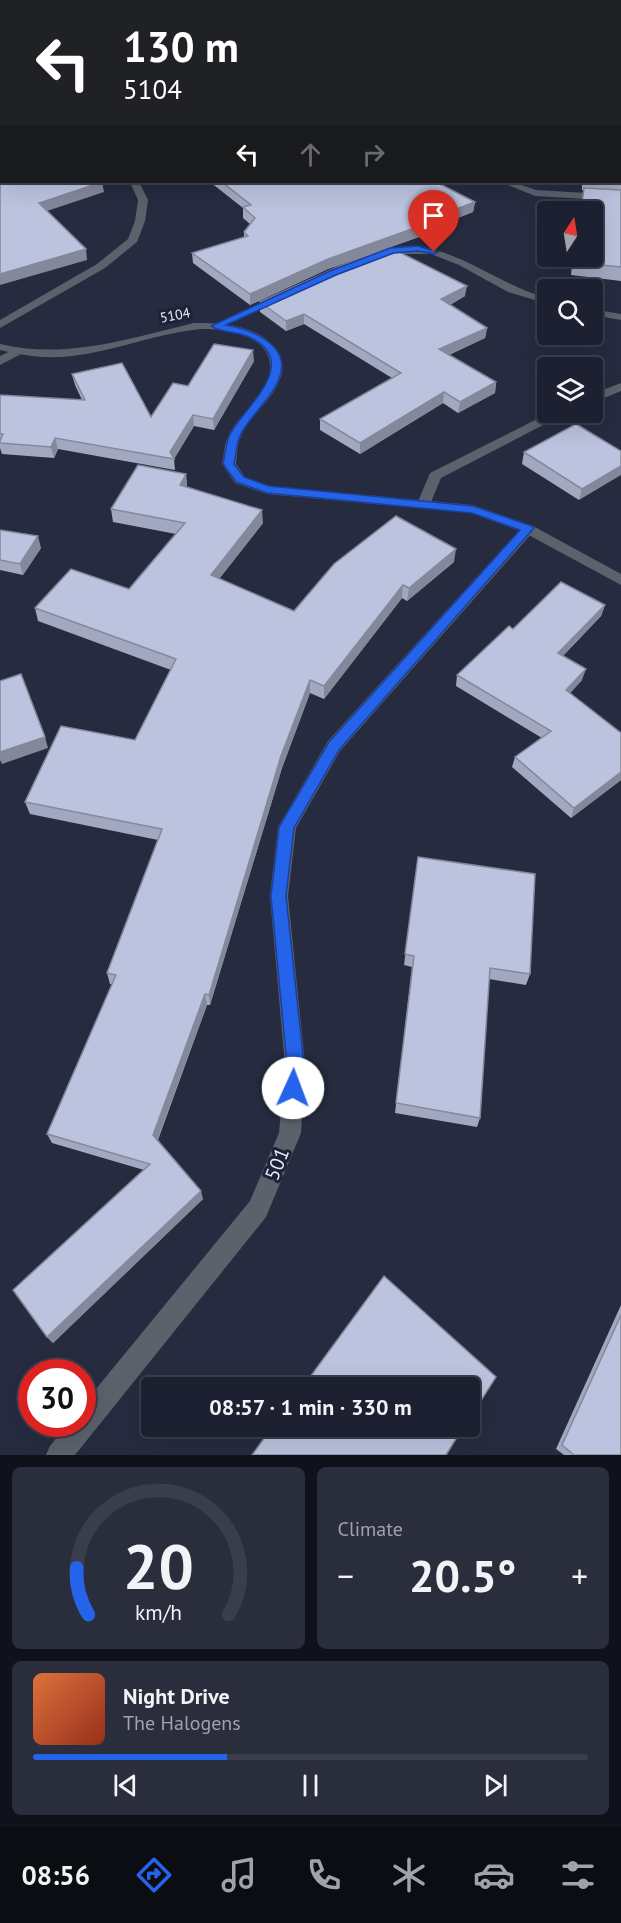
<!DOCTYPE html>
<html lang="en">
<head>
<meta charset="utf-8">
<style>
	:root { --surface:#1c2030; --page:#292d3c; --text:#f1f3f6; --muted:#a0a3ab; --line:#3a3e4c; --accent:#2563eb }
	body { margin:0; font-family:"PT Sans",sans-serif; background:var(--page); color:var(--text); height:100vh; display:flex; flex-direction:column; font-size:22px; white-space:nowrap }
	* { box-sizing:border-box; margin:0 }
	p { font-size:20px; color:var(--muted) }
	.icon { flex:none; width:33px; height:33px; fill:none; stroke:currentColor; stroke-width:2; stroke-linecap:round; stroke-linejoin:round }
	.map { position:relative; height:1455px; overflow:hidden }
	.side { display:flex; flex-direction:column; gap:12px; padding:12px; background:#0f121a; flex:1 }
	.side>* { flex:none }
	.guide { position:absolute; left:0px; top:0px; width:621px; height:183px; box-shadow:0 6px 24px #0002,0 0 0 2px var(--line); background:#202124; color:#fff; overflow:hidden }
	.needle { width:39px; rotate:12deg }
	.tools { position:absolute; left:537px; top:201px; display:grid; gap:12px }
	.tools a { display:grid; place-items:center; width:66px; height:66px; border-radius:6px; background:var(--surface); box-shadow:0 6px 24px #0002,0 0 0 2px var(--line); font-size:30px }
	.speed { position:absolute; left:18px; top:1359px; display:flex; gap:12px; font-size:30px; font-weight:700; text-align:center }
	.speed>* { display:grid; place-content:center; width:78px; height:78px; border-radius:50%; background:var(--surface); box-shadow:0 6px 24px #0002,0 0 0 2px var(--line); line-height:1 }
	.speed .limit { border:9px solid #d22; background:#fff; color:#111 }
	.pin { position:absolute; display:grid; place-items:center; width:51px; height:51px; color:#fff; margin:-62px -26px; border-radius:50% 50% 50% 0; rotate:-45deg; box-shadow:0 0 6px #0007 }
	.pin .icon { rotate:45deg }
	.me { position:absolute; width:66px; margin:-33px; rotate:2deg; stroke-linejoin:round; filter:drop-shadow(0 0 4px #0008) }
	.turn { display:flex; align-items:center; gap:21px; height:126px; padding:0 24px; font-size:27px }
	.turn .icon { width:78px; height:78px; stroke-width:2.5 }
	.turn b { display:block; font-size:42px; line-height:51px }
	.lanes { display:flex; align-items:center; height:57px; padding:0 24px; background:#0003; justify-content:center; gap:30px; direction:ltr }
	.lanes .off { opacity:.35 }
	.big { font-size:45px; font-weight:700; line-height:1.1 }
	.side .card { flex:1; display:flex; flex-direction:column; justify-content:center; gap:9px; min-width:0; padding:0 21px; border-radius:9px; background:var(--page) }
	.side .dial { align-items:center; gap:0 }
	.dial svg { height:156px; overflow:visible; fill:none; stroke:var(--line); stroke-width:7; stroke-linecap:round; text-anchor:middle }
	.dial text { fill:var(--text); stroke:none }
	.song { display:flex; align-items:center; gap:18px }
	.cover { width:72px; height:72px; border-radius:9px; background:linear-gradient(135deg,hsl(20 70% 55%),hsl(10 70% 35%)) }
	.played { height:6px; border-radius:3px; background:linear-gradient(90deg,var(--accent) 35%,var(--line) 35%) }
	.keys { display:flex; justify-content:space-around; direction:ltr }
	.heat { display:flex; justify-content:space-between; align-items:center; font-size:33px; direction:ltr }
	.side .tiles { flex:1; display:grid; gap:12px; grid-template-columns:1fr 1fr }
	.card:last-child { grid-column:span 2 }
	.trip { position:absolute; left:141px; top:1377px; width:339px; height:60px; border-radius:6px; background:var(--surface); box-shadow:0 6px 24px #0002,0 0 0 2px var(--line); font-weight:700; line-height:60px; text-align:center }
	.tab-bar { display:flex; height:96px; justify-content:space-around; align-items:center; background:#0b0d13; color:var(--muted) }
	.tab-bar .icon { width:42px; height:42px }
	.tab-bar .current { color:var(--accent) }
	.tab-bar b { font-size:27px; color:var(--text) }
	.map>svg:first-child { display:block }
</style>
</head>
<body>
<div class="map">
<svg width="621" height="1455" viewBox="0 0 621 1455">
	<rect width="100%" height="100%" fill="#262b40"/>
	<path fill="#414a36" d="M62,0H339L62,1Z"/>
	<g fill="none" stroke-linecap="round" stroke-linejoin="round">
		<g fill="#5b626c" fill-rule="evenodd">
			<path d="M621,383V391L592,403V394Z"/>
			<path d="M551,412H568L441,478L429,507H419L417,504L430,473Z"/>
		</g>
		<g fill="#5b626c" fill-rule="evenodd">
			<rect x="620" y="9" width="1" height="4"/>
			<path d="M501,182H513L536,190L621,195V201L535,196Z"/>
			<path d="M416,246C464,252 501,286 548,298V304L508,292L459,265L431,254H398L375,260L370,257L397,247Z"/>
			<path d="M280,294L284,295V299L220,328L216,329L210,326Z"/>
			<path d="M592,309L621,314V320L592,315Z"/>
			<path d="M17,348L23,352L21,354L0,365V356Z"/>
			<path d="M528,524L535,529L533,532L340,751L296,828L288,896L305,1065L301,1133L266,1217L75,1455H46L50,1446L68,1424H82V1406L250,1201L279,1133L285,1065L270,896L278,827L281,822L328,741L523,526Z"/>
		</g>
		<g fill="#5b626c" fill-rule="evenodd">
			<rect x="40" y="0" width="8" height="2"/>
			<path d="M0,114H2L0,120Z"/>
			<path d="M130,182H139L148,200L145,221L137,242L105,268L0,328V320L97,264L128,239L135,221L138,200Z"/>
			<path d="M194,323C224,323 260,325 278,352C283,360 284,370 280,379C272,401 250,415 241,436C237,445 237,455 236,464L245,477L269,486L473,505L533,526L621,574V585L523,532L471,513L267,494L235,483L222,464C224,455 224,445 228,437C238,413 270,395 270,368C272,334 218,326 193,330C153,335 114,351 72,356C48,359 24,356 0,350V344C66,360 130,338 194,323Z"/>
		</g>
	</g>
	<g fill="#a2a8bf">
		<path d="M620,46L621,47V281L571,275L573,256H592V212H580L584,191L582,190V182H620Z"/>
		<path d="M210,182H436L475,202L473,212L419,233V237L328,269L250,305L193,263L192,253L244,237V232L250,224L243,218V208Z"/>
		<path d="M465,296L450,305L487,328L485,338L449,355L496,382L495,393L458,413L443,403L360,454L320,430V419L392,378L304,324L286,331L260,312V302Z"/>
		<path d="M254,361L214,430L194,426L174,459L175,470L58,449L54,458L2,454L0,448V395L82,400L75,385L72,374L151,417L188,386Z"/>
		<path d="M621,451L579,500L522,464L524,452Z"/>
		<path d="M186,474L187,487L263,523L219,579L294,611L454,562L407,601L402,598L324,699L310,693L282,768L210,1005H207L158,1140L203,1199L53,1343L47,1337L144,1170L52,1143L47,1134L112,984H110L107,973L158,840L30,814L25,802L135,740L171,670L38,621L35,608L129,589L176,534L113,522L111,509Z"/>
		<path d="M0,530L41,548L23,575L0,570Z"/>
		<path d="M605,605L601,616L563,656L582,680L570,693L621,733V780L571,818L512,767L515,757L542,738L456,686L457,675L513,629Z"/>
		<path d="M418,857L530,974L526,985L489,979L480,1118L477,1127L395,1113L412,967L404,965Z"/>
		<path d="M621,1305V1455H564L556,1449Z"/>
	</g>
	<g fill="#84889b">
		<path d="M102,182L104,192L41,213L39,203Z"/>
		<path d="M475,202L473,212L419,233V237L328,269L250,305V294L328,259Z"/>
		<path d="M86,249L87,260L0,285V274Z"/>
		<path d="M467,286L465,296L440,310L441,299Z"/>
		<path d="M304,314V324L286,331V321Z"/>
		<path d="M487,328L485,338L438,359L439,349Z"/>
		<path d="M253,350L254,361L214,430L213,419Z"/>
		<path d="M496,382L495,393L458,413L460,402Z"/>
		<path d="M444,392L443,403L360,454V443Z"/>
		<path d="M193,415L194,426L174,459L170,452Z"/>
		<path d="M55,438L58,449L54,458L51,447Z"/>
		<path d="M621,466V475L579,500L582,489Z"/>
		<path d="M186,474L187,487L180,485Z"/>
		<path d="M262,510L263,523L212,588L211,575Z"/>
		<path d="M38,536L41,548L23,575L20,564Z"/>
		<path d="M456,549L454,562L407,601L409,588Z"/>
		<path d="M403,585L402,598L324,699V686Z"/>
		<path d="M605,605L601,616L555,664L558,653Z"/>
		<path d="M586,669L582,680L563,701L566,690Z"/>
		<path d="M310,680V693L282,768L210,1005L209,995L281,756Z"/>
		<path d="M45,737L48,748L2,764L0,760V752Z"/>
		<path d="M621,772V780L571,818L574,808Z"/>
		<path d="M205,994L207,1005L156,1143L153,1135Z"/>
		<path d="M201,1191L203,1199L53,1343L47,1337Z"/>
	</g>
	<g fill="#bcc3de" stroke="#84889b" stroke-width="1.5">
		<path d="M620,46L621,47V180H620Z"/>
		<path d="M0,182H102L39,203L86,249L0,274Z"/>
		<path d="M222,182H436L475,202L416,224L420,226L328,259L250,294L192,253L248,236L244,232L255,218L243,207L251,205Z"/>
		<path d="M584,188L621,190V267L573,262L574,256H592V212H581Z"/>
		<path d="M389,247L467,286L441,299L487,328L439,349L496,382L460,402L444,392L360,443L320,419L401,373L304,314L286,321L260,302L338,267Z"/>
		<path d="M214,344L253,350L213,419L193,415L170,452L174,459L55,438L51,447L0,443V441L3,434H0V395L85,400L72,374L122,363L151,417L173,383L188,386Z"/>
		<path d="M576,424L621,451V466L582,489L524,452Z"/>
		<path d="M138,465L186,474L180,485L262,510L211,575L294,611L334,564L396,516L456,549L409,588L403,585L324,686L310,680L281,756L209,995L205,994L153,1135L201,1191L47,1337L13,1290L150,1164L47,1134L116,975L107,973L162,829L25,802L61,726L135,740L176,659L35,608L71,569L129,589L185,523L111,509Z"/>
		<path d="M0,530L38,536L20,564L0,560Z"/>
		<path d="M561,582L605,605L558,653L586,669L566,690L621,733V772L574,808L515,757L551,731L457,675L509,626L513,629Z"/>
		<path d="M21,674L45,737L0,752V681Z"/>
		<path d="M418,857L535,874L530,974L490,968L480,1118L396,1103L414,956L405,954Z"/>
		<path d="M384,1276L496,1377L470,1418V1388H302Z"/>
		<path d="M621,1315V1455H574L562,1445Z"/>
		<path d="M273,1426H464L446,1455H252Z"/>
	</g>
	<path fill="#2563eb" stroke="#184099" stroke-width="1.5" d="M418,246L438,252L434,254L418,251L394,253L336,275L226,325C250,329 293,345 279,379C271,400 249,416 240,436C236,444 236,455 234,464L244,477L269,486L473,506L532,526L534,528L339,750L294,828L286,896L304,1065L300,1094L293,1096L287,1094L285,1088L287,1065L271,896L279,827L329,742L520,530L472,513L267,493L236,482L223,464C225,455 226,444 229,436C242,409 299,367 255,340C242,331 223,334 211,326L330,271L390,248Z"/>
	<g text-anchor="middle" stroke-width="6" stroke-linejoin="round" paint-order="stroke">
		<g font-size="14" fill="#e8ecfa" stroke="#1d2236">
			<text transform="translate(175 315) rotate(-11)" y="5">5104</text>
		</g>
		<g font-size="20" fill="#e8ecfa" stroke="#1d2236">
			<text transform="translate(277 1164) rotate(-68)" y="7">501</text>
		</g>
	</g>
</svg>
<div class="tools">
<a><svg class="needle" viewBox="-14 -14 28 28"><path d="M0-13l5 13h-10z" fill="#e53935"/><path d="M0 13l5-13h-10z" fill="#a0a3ab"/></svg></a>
<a><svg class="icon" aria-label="search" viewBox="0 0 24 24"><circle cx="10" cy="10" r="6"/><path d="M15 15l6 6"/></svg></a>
<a><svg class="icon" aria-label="layers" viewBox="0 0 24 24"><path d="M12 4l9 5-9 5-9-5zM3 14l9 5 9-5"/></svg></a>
</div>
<div class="speed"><div class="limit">30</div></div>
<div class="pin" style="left:434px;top:252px;background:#d93025"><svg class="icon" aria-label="arrive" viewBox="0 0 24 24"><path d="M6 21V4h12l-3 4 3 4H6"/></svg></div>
<svg class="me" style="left:293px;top:1088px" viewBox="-20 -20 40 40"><circle r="19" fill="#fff"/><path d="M0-13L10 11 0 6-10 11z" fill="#2563eb"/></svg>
<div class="trip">08:57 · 1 min · 330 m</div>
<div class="guide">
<div class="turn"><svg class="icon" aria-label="left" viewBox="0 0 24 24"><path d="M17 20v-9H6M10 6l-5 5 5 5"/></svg><div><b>130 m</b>5104</div></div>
<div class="lanes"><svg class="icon" aria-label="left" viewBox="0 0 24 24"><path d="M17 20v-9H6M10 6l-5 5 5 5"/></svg><svg class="icon off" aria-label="ahead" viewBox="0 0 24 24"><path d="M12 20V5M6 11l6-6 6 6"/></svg><svg class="icon off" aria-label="right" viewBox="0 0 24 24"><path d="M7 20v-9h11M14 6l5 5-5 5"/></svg></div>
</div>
</div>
<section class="side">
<div class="tiles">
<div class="card dial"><svg viewBox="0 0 100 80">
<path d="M14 69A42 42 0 1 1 86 69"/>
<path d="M14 69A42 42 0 0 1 8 45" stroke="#2563eb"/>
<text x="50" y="56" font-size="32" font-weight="700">20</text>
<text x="50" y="72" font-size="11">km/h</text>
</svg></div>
<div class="card"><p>Climate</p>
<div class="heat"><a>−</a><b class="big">20.5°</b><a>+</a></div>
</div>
<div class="card">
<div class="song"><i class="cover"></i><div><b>Night Drive</b><p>The Halogens</p></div></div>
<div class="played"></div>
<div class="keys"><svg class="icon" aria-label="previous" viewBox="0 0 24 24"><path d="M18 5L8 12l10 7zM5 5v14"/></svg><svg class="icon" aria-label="pause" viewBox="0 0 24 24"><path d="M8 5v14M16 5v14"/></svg><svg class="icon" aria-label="next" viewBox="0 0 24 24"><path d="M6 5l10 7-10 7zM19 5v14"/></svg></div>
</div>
</div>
</section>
<nav class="tab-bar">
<b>08:56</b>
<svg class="icon current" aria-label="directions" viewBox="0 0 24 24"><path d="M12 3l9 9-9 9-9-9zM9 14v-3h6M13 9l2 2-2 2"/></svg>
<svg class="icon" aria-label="music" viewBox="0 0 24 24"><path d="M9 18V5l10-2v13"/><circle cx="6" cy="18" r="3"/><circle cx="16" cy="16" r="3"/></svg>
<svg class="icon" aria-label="phone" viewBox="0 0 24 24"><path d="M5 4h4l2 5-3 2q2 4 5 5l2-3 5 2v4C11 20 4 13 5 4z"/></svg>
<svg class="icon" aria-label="climate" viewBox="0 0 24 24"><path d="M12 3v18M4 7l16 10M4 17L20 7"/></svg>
<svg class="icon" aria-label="car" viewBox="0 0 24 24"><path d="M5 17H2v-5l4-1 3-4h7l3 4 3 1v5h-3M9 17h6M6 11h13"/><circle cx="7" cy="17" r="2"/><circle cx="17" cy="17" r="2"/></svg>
<svg class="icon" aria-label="filters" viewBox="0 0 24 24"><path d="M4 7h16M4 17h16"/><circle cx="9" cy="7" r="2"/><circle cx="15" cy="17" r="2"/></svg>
</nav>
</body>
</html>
